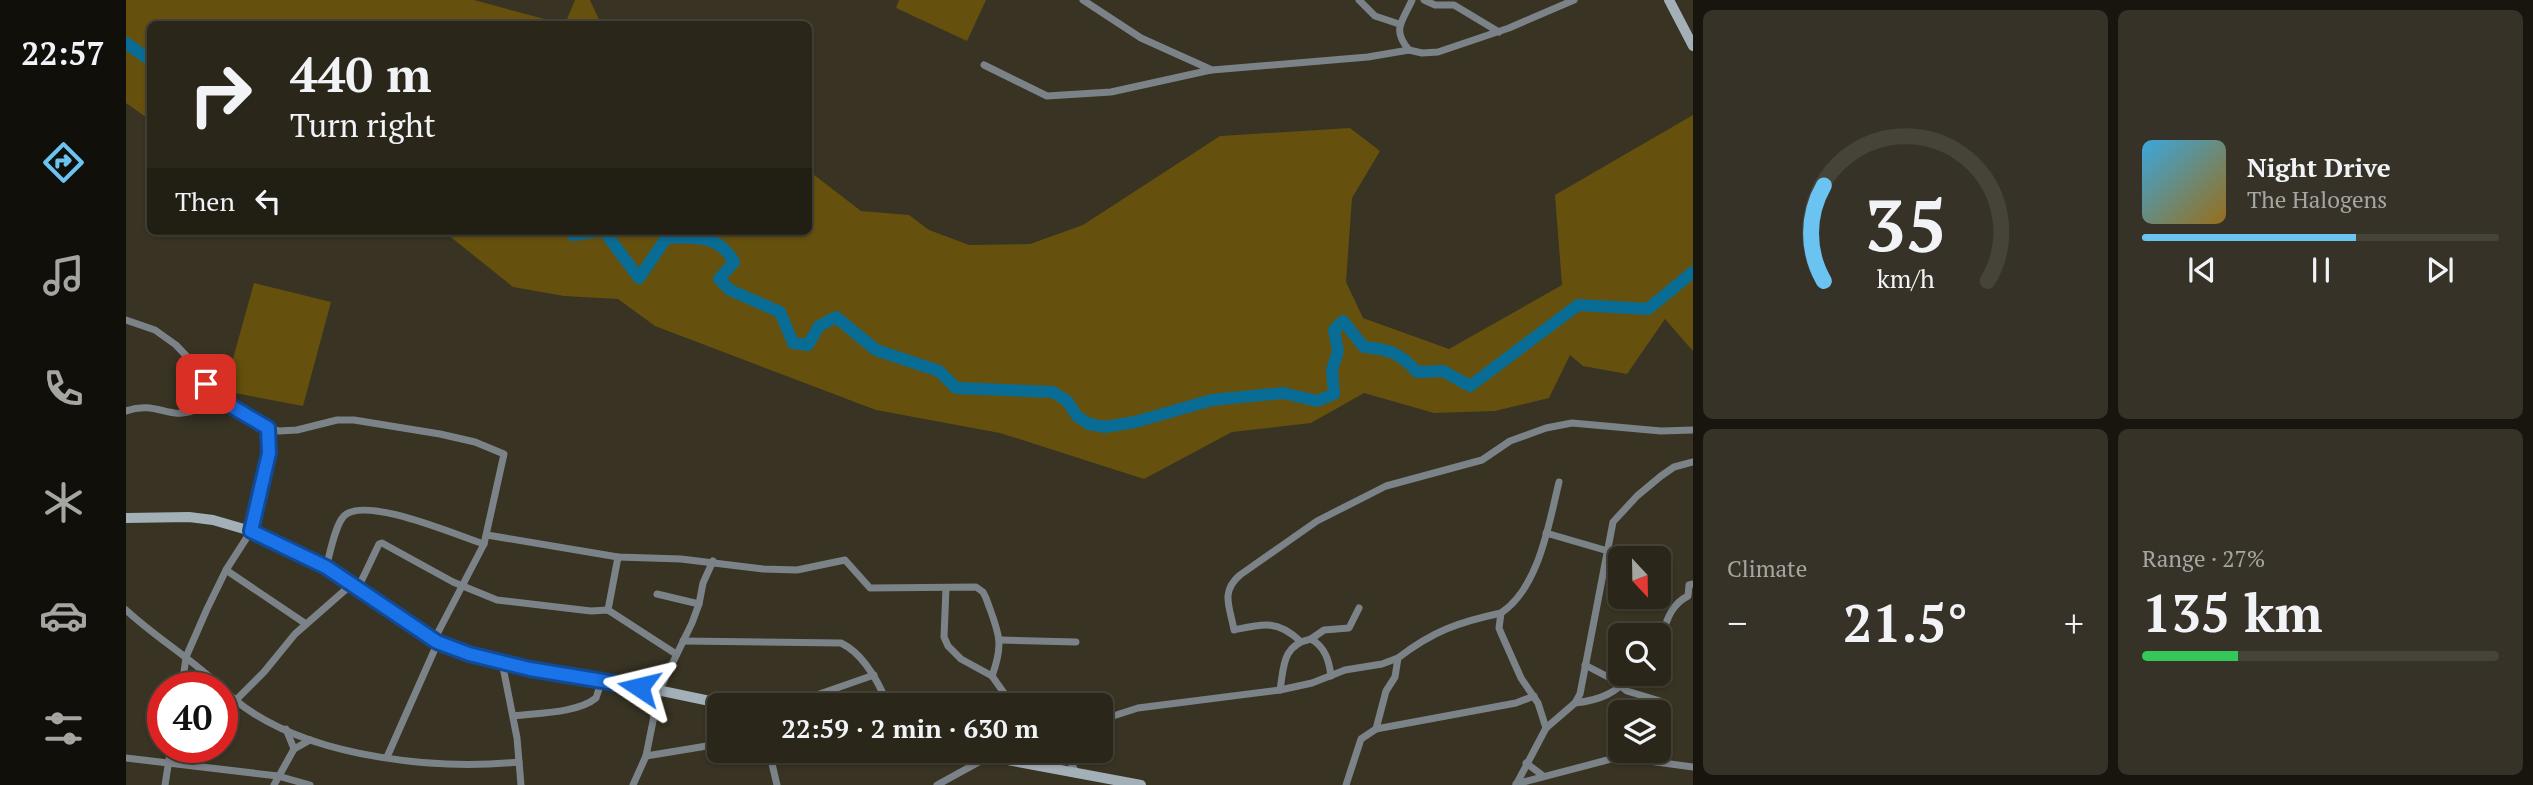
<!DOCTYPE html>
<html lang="en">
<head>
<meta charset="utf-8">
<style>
	:root { --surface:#2a261a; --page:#363227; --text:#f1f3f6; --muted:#a5a5a2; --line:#464339; --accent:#6bc3f2 }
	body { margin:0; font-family:"PT Serif",serif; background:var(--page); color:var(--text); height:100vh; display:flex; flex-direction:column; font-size:26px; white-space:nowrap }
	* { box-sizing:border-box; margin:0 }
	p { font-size:23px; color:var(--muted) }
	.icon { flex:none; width:38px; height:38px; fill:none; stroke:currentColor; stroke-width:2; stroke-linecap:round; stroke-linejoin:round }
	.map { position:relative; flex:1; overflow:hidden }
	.panel { display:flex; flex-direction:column; gap:10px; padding:10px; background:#17150e; width:840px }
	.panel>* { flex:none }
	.top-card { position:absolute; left:21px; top:21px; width:665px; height:214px; border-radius:10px; box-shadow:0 2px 5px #0004,0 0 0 2px var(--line); background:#2a261a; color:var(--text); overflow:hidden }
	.needle { width:46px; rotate:158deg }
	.fabs { position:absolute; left:1482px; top:546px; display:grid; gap:14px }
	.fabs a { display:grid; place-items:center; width:63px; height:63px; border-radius:10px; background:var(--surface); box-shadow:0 2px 5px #0004,0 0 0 2px var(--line); font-size:35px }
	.speed { position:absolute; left:21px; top:672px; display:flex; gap:14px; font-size:35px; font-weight:700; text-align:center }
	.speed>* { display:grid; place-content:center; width:91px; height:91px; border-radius:50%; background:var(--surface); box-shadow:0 2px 5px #0004,0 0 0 2px var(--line); line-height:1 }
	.speed .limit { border:10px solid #d22; background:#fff; color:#111 }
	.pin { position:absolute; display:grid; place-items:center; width:60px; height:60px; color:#fff; margin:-30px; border-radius:14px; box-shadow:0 4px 10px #0006 }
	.me { position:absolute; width:77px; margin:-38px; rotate:280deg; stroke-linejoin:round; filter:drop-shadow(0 0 5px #0008) }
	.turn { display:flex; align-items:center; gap:24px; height:147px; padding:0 28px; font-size:32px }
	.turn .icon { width:91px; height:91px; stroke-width:2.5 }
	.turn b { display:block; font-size:49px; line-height:60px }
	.then { display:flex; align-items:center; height:66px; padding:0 28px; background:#0003; gap:14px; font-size:26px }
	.big { font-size:52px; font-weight:700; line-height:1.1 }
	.panel .widget { flex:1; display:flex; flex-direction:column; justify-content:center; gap:10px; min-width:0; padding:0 24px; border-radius:10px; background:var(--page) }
	.panel .dial { align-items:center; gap:0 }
	.dial svg { height:182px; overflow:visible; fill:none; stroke:var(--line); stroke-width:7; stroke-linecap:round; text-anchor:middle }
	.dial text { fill:var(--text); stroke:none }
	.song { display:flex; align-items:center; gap:21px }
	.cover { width:84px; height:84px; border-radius:10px; background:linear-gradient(135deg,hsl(200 70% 55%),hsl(40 70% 35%)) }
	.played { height:7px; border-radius:4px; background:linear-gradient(90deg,var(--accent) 60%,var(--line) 60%) }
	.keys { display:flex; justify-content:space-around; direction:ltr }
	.heat { display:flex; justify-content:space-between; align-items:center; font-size:38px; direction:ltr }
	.charge { height:10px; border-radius:5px; background:linear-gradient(90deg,#34c759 27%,var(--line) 0) }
	.panel .tiles { flex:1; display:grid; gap:10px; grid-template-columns:repeat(2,1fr) }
	.trip { position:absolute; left:581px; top:693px; width:406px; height:70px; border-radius:10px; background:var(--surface); box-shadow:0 2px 5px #0004,0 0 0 2px var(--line); font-weight:700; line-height:70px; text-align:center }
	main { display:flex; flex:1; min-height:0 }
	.menu { display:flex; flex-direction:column; width:126px; justify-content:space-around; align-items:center; background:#110f0a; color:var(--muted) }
	.menu .icon { width:49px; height:49px }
	.menu .on { color:var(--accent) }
	.menu b { font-size:32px; color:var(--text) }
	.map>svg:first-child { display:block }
</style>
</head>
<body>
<main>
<nav class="menu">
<b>22:57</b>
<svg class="icon on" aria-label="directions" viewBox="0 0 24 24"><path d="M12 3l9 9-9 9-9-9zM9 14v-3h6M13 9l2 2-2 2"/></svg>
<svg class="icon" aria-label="music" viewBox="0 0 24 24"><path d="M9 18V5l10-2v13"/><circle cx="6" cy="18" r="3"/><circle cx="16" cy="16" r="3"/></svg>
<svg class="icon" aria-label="phone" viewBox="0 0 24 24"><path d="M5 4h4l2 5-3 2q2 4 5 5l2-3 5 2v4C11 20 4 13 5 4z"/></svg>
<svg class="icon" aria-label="climate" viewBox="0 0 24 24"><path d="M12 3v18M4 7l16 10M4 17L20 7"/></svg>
<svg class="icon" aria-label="car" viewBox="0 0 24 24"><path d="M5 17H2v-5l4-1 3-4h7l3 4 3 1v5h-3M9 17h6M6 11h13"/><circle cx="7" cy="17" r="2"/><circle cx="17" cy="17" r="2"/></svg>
<svg class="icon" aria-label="filters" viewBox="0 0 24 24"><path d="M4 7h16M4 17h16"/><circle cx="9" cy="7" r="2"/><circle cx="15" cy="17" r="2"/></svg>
</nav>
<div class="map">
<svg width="1567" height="785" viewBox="0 0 1567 785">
	<rect width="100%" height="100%" fill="#383323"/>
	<g fill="#65510d">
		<path d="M0,0H348L437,24H24V120L0,103Z"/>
		<path d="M449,0H464L475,24H439Z"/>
		<path d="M773,0H860L841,41L770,8Z"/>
		<path d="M1567,115V351L1539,319L1501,374L1457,366L1444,355L1423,398L1369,411L1308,413L1238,393L1185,423L1106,432L1018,479L874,433L750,410L529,326L492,299L438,296L387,287L321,234L301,231H682L683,171L735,211L783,215L803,230L843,245L904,244L957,225L1094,136L1224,128L1254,151L1226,198L1220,282L1237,318L1323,349L1436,285L1429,195Z"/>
		<path d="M128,283L205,302L177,406L98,391Z"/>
	</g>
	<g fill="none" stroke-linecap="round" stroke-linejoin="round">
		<g stroke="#086c94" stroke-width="12">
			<path d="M0,43L24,60"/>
			<path d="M445,231L447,235L475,231"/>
			<path d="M478,231L513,278L541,237C570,239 592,233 608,262L593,279L604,290L654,312L667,343L682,345L693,326L710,317L750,350L813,371L830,388L927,392L941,401L951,416L963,424L979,427L1009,422L1086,400L1157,393L1191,401L1208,394L1206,370L1212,351L1208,330L1217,321L1238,347C1263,349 1274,353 1291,372L1317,371L1344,386L1452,305L1522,309L1567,272"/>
		</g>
		<g stroke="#7b8388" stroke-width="7">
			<path d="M957,0L1015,38L1086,70L1242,57L1283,50L1296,53L1312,52L1383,28L1448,0"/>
			<path d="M1233,0L1249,16L1273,24"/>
			<path d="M1298,0L1309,5H1328L1373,32"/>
			<path d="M1283,50C1265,29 1277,21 1286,0"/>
			<path d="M858,65L921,96L985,92L1085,70"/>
			<path d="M0,320L29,330L50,345L68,364L87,396L142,428L153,431L171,430L211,420H228L314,434L349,442L378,454L358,544L308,640"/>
			<path d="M0,411C28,401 42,418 63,412C72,410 80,402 87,396"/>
			<path d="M1420,533L1482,551"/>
			<path d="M361,535L492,557L555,559L637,569L671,570L719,560L744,588L850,587L857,592L860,598C872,632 879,641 866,676"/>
			<path d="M200,567C204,554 209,525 218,516C239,495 332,536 358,544"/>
			<path d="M100,570L180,624"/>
			<path d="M232,588L253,544L256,543L327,582L371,600L465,611L482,610L550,654"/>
			<path d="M820,588L818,637L822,646L835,659L866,676L878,693L893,705"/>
			<path d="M531,594L573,604"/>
			<path d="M0,610C25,633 53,651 79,673C94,685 108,701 124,711C195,758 310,770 393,762"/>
			<path d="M482,610L492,557"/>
			<path d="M1185,639L1198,630L1223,628L1233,608"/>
			<path d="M875,640L950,642"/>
			<path d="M557,641L715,643C738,654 753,683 762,705"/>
			<path d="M1174,641C1151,619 1136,624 1108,630C1104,607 1094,592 1114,575L1191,521L1260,486L1356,460L1384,441L1420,428L1446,423L1535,431L1567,430"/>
			<path d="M1533,644C1540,625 1542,606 1562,596L1563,585L1567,584"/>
			<path d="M376,662L391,738L395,785"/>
			<path d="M1459,665L1486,679L1504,677"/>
			<path d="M1486,679L1501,691L1534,701"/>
			<path d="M56,688L60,657L81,609L100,570L125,531L143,453L142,428"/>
			<path d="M1154,690C1158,666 1156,645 1185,639C1199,647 1203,660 1205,676"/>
			<path d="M110,700L138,672L169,634L226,584"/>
			<path d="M1449,703C1475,700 1490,693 1507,674"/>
			<path d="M662,705L748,675"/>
			<path d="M388,716C411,713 452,713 470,698L476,680"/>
			<path d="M975,724L987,716L1012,708L1154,690L1186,683L1219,670L1256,664L1272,658"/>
			<path d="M1420,728L1412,703L1395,678L1375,633L1373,628L1375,613C1413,588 1423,523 1433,482"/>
			<path d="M160,729L168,749"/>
			<path d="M1250,729L1260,691L1269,677L1272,658C1307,631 1333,622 1375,613"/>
			<path d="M643,751L651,785"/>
			<path d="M938,751L950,772"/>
			<path d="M520,756L593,744"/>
			<path d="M261,757L312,642"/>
			<path d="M0,758L152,776L184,785"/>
			<path d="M1400,763L1416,775"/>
			<path d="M1390,784L1493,757L1567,767"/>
			<path d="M39,785L45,747"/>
			<path d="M148,785L168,749L184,740"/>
			<path d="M507,785L520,756L533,691L566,623L573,604L577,583L587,561"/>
			<path d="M811,785L862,757"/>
			<path d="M1220,785L1235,739L1250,729L1390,703L1408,696"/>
			<path d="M1390,785L1420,728L1449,703L1454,694L1487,522L1511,496L1535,476L1548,467L1567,462"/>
		</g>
		<g stroke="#a4b0b8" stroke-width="10">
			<path d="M1543,0L1567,46"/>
			<path d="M0,518L63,517L87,520L125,531L200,567L308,640L343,654L404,669L493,682L603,705"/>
			<path d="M833,751L1015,785"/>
		</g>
	</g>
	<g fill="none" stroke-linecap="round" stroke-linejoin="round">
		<defs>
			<path id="route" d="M80,384L88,396L142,428L143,453L125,531L200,567L311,642L343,654L404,669L513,687"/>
		</defs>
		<use href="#route" stroke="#114b97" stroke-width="18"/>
		<use href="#route" stroke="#1a73e8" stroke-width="12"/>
	</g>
</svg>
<div class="fabs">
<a><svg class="needle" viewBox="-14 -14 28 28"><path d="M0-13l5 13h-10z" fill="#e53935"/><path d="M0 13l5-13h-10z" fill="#a5a5a2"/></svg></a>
<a><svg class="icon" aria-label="search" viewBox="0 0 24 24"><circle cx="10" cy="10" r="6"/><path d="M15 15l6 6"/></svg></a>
<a><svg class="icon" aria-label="layers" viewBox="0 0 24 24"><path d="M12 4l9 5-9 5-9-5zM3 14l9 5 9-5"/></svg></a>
</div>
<div class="speed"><div class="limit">40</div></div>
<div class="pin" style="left:80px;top:384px;background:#d93025"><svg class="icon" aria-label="arrive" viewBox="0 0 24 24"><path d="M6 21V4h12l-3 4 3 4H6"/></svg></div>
<svg class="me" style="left:513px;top:687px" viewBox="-20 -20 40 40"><path d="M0-17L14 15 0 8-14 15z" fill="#1a73e8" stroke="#fff" stroke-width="4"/></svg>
<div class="trip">22:59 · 2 min · 630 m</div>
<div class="top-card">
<div class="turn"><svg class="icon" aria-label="right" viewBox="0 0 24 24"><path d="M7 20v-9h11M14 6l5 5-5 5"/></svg><div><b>440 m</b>Turn right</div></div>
<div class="then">Then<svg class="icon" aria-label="left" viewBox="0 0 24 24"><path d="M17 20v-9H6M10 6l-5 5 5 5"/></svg></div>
</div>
</div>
<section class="panel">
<div class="tiles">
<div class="widget dial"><svg viewBox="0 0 100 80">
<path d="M14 69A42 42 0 1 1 86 69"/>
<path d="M14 69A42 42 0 0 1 14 27" stroke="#6bc3f2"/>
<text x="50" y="56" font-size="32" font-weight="700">35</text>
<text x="50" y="72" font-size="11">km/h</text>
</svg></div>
<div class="widget">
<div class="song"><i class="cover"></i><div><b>Night Drive</b><p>The Halogens</p></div></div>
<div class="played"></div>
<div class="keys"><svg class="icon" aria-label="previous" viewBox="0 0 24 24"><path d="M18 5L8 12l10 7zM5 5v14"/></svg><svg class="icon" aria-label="pause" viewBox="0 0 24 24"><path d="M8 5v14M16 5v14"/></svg><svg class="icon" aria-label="next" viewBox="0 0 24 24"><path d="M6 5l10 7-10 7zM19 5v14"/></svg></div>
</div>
<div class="widget"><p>Climate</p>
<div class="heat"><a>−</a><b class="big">21.5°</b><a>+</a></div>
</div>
<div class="widget"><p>Range · 27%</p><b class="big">135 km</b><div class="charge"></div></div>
</div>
</section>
</main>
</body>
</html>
